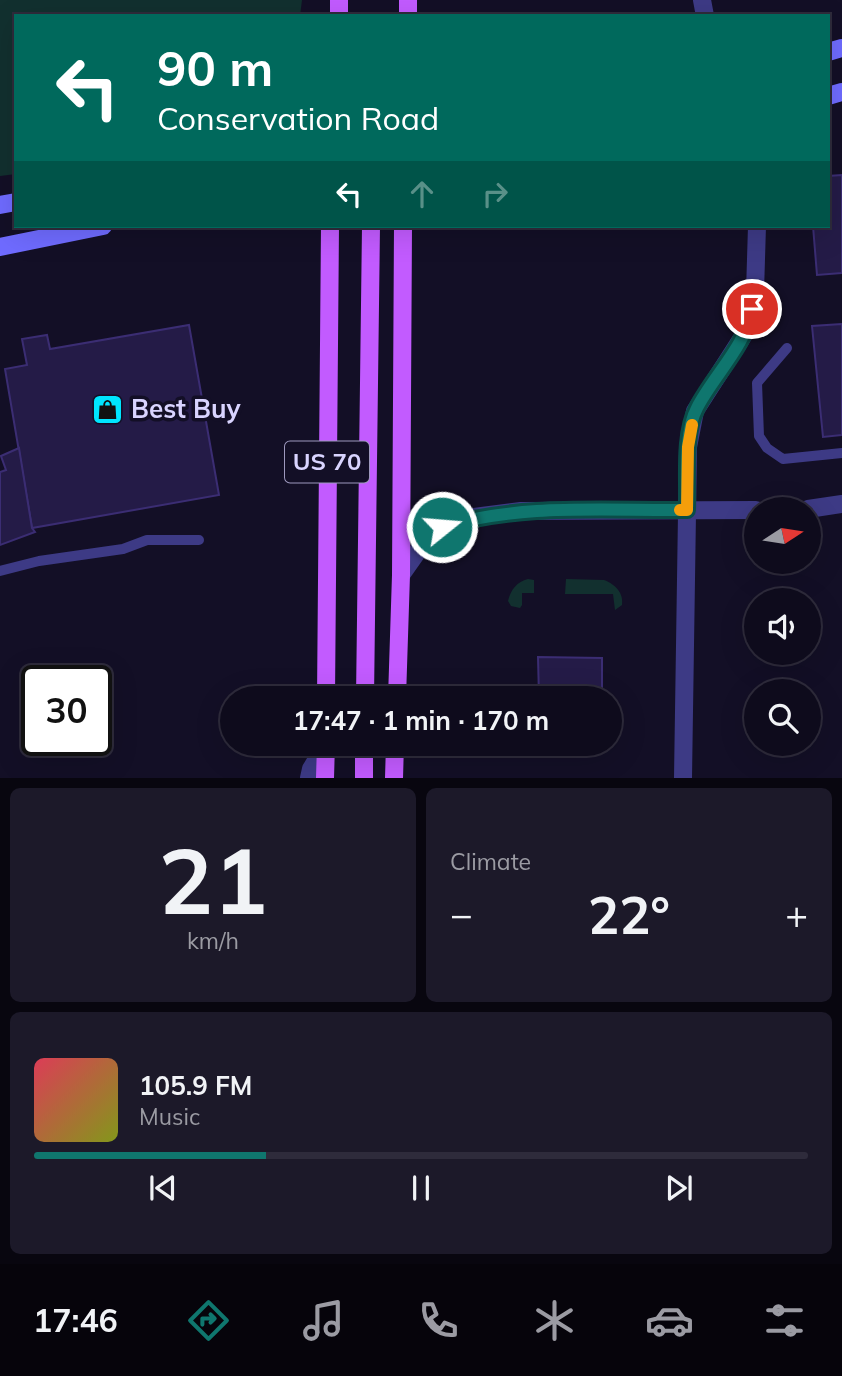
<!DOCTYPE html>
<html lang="en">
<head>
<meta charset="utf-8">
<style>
	:root { --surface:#0e0b1c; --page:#1c1929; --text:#f1f3f6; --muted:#9b9ba3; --line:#2e2b3b; --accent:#0f766e }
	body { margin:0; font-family:Mulish,sans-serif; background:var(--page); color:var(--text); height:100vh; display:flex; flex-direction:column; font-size:26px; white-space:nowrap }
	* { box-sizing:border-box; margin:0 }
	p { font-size:23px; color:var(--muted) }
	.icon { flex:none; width:38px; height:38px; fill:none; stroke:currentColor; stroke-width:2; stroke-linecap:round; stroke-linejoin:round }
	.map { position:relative; height:778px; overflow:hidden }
	.drawer { display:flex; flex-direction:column; gap:10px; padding:10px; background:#08060f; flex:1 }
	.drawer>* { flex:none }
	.banner { position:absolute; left:14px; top:14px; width:816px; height:214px; border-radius:0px; box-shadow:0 7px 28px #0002,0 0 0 2px var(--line); background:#00695c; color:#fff; overflow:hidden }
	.needle { width:46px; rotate:78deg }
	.controls { position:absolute; left:744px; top:497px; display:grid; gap:14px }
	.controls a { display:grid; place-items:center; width:77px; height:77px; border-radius:50%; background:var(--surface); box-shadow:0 7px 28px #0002,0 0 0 2px var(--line); font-size:35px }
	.speed { position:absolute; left:21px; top:665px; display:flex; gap:14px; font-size:35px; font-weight:700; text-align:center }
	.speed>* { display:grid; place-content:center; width:91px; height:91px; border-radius:50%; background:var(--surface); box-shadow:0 7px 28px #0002,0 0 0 2px var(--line); line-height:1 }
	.speed .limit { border:4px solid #111; border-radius:10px; background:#fff; color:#111 }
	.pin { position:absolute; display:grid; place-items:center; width:60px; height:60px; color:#fff; margin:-30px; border:4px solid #fff; border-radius:50%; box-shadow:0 2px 7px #0007 }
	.me { position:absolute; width:77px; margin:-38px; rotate:73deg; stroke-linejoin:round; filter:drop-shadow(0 0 5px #0008) }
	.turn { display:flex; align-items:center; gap:24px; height:147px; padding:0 28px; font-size:32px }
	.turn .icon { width:91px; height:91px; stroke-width:2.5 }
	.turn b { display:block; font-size:49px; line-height:60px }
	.lanes { display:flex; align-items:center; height:66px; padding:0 28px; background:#0003; justify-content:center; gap:35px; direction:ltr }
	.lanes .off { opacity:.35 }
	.big { font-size:52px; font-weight:700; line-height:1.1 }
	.drawer .widget { flex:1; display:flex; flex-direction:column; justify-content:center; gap:10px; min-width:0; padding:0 24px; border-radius:10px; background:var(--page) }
	.drawer .dial { align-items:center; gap:0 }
	.dial b { font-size:91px; line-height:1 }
	.song { display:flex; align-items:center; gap:21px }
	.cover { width:84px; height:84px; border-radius:10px; background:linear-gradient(135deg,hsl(350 70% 55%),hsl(70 70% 35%)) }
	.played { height:7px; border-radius:4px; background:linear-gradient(90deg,var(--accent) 30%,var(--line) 30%) }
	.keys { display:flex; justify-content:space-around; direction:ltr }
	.heat { display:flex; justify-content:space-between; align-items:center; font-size:38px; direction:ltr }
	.drawer .tiles { flex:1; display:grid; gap:10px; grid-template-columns:1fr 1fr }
	.widget:last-child { grid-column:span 2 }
	.trip { position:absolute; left:220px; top:686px; width:402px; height:70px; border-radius:35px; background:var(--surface); box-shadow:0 7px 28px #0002,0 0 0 2px var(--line); font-weight:700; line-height:70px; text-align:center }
	.tabs { display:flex; height:112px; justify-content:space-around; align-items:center; background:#06040b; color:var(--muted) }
	.tabs .icon { width:49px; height:49px }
	.tabs .on { color:var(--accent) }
	.tabs b { font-size:32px; color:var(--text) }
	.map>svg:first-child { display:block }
</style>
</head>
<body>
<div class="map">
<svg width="842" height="778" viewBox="0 0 842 778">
	<rect width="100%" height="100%" fill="#130f26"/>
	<g fill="#12302f">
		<path d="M0,0H302L300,16H16V174L0,176Z"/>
		<path d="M528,579L534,580V593H522V605L520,608L511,606L508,601C511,589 517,582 528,579Z"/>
		<path d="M566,579L604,580C615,584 624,593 622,605L615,610L613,594H565Z"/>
	</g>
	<g fill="#241b47" stroke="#3b2d73" stroke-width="2">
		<path d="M842,175V273L817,275L813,226H828V176Z"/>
		<path d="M842,324V435L823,437L812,326Z"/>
		<path d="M189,325L219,495L32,528L5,369L27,365L22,339L47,335L50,349Z"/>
		<path d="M19,448L32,528L35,532L0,545V472L6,470L1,456Z"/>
		<path d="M538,657L602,658V698H539Z"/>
	</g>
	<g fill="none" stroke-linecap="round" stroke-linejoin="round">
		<g stroke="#3d3a85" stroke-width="10">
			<path d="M787,348L757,383L759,436L767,448L783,459L842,453"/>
			<path d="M0,571L39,561L123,549L147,540H199"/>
		</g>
		<g stroke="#3d3a85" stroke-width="18">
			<path d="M702,0L705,16"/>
			<path d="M808,509L842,504"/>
			<path d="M401,575L425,541L442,527L474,517L521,511L756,510"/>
			<path d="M309,778L311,769L326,744"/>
			<path d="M683,778L688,447L695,411L749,327L755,292L757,226"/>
		</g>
		<g stroke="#6f6bff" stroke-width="18">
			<path d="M828,52L842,48"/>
			<path d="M828,96L842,92"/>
			<path d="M0,205L16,202"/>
			<path d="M0,247L103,226"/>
		</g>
		<g stroke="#c25bff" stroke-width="18">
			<path d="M339,16V0"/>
			<path d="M408,16V0"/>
			<path d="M326,698L330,226"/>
			<path d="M365,698L371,226"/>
			<path d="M397,698L401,575L403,226"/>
			<path d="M325,778L326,744"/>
			<path d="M364,778V744"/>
			<path d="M394,778L395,744"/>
		</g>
	</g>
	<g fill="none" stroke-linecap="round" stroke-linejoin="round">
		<defs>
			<path id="route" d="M442,527C521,503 606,511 687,510C688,481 683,434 697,408C714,375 746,346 752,309"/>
		</defs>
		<use href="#route" stroke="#0a4d48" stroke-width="18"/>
		<use href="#route" stroke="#0f766e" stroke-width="12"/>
		<path stroke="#f59e0b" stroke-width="12" d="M680,510H687L688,447L692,425"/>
	</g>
	<defs>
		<symbol id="shop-square" viewBox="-11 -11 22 22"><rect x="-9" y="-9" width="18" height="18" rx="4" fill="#00e5ff" stroke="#130f26"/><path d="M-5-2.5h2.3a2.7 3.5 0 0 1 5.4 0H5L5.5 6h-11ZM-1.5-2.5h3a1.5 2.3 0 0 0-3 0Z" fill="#111"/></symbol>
	</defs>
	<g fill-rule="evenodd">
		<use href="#shop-square" x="90" y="392" width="35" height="35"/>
	</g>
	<g text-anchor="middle" stroke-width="7" stroke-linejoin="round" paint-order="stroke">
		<rect fill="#130f26" stroke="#9e99be" stroke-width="2" x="285" y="441.5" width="84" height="41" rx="5"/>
		<g font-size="24" font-weight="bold" fill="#d9d4ff">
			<text x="327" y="470">US 70</text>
		</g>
		<g font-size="26" font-weight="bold" fill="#d9d4ff" stroke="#130f26" text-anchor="start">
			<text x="131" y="418">Best Buy</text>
		</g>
	</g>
</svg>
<div class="controls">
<a><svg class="needle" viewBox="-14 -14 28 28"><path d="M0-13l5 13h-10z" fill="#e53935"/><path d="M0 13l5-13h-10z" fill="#9b9ba3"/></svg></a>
<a><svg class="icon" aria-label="sound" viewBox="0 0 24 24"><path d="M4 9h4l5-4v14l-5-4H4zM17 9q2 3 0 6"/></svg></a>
<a><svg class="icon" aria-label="search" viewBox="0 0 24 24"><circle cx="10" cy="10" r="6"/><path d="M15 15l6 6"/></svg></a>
</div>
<div class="speed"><div class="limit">30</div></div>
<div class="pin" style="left:752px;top:309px;background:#d93025"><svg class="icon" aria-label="arrive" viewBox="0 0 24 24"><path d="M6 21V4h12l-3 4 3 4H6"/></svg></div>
<svg class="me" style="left:442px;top:527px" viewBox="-20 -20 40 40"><circle r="17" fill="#0f766e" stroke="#fff" stroke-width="3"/><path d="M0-11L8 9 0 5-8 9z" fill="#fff"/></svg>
<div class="trip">17:47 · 1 min · 170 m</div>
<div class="banner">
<div class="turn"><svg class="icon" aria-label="left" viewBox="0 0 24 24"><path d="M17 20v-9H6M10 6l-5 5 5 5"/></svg><div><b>90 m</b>Conservation Road</div></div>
<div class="lanes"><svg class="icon" aria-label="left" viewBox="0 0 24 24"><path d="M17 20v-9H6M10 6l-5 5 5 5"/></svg><svg class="icon off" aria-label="ahead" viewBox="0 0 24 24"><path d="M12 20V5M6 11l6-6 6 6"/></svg><svg class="icon off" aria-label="right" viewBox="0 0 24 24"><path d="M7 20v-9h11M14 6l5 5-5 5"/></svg></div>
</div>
</div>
<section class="drawer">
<div class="tiles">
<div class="widget dial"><b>21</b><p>km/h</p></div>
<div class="widget"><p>Climate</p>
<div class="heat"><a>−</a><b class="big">22°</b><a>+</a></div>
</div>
<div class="widget">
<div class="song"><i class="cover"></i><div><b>105.9 FM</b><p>Music</p></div></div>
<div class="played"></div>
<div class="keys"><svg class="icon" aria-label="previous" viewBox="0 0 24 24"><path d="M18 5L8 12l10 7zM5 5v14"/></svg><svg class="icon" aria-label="pause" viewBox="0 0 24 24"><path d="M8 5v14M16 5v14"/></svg><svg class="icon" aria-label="next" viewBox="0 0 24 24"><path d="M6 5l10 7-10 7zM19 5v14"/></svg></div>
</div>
</div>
</section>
<nav class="tabs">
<b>17:46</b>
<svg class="icon on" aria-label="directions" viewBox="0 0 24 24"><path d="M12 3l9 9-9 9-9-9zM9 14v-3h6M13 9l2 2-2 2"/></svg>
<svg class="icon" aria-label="music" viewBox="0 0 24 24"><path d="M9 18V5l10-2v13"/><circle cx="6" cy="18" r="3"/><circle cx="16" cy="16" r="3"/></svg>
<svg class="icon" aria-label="phone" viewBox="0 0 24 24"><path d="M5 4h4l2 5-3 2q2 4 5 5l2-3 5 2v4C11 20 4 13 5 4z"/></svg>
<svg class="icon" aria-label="climate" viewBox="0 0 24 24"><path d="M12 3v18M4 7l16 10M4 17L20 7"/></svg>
<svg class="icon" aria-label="car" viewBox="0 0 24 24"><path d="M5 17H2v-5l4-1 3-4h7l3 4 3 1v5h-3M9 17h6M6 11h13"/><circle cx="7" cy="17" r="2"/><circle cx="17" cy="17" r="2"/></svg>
<svg class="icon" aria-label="filters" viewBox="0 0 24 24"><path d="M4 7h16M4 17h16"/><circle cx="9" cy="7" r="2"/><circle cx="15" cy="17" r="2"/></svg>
</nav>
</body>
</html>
